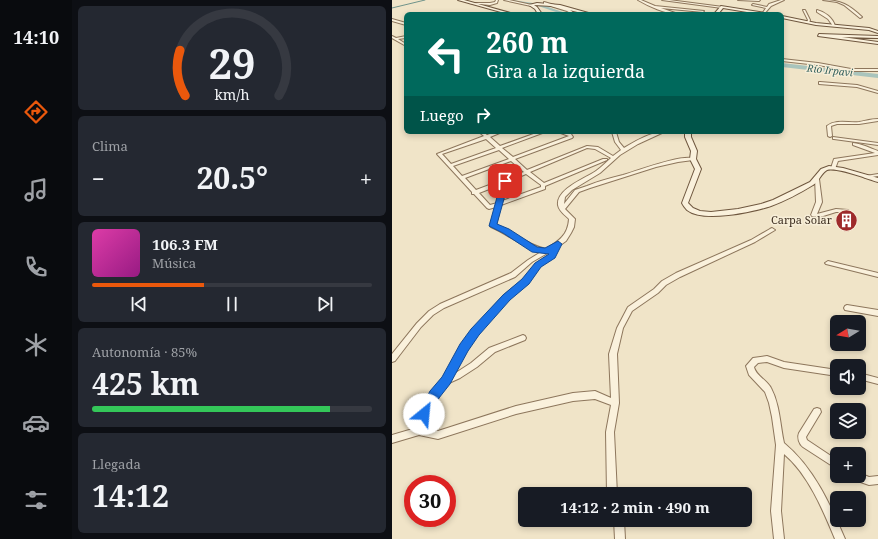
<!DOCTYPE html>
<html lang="es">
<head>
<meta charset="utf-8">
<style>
	:root { --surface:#171b24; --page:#242831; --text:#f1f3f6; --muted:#9ea1a6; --line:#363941; --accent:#ea580c }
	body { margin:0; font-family:"Noto Serif",serif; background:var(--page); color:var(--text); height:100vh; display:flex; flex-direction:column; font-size:15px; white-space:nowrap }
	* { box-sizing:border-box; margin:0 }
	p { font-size:13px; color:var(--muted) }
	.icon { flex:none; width:22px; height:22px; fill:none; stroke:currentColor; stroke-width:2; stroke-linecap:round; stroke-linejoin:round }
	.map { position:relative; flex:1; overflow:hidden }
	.drawer { display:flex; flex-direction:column; gap:6px; padding:6px; background:#0d0f14; width:320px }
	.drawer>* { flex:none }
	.guide { position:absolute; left:12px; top:12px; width:380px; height:122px; border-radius:6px; box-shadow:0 2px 6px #0003; background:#00695c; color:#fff; overflow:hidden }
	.needle { width:26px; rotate:259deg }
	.tools { position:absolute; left:438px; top:315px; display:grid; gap:8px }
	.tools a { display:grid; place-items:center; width:36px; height:36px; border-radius:6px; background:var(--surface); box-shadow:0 2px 6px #0003; font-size:20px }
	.speed { position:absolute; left:12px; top:475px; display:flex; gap:8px; font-size:20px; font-weight:700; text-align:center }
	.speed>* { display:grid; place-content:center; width:52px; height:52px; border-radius:50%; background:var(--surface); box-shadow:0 2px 6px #0003; line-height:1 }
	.speed .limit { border:6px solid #d22; background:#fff; color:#111 }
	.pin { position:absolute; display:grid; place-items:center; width:34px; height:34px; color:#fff; margin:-17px; border-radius:8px; box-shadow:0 2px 6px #0006 }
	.me { position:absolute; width:44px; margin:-22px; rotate:28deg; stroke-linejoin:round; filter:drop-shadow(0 0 3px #0008) }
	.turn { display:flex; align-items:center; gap:14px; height:84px; padding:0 16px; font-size:18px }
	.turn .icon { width:52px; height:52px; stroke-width:2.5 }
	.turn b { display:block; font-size:28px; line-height:34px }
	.then { display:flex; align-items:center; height:38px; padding:0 16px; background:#0003; gap:8px; font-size:15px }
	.big { font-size:30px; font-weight:700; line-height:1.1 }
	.drawer .tile { flex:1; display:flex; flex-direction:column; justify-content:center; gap:6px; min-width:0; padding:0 14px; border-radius:6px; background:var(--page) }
	.drawer .dial { align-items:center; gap:0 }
	.dial svg { height:104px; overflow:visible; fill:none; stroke:var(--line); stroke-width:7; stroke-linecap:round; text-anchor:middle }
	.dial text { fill:var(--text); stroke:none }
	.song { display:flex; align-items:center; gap:12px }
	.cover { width:48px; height:48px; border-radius:6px; background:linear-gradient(135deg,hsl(320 70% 55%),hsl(310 70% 35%)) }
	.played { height:4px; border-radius:2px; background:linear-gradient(90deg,var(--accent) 40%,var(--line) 40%) }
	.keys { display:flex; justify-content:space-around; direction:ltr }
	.heat { display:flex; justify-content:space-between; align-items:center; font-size:22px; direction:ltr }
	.charge { height:6px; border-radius:3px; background:linear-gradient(90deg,#34c759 85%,var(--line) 0) }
	.trip { position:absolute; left:126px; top:487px; width:234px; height:40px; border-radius:6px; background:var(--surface); box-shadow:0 2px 6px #0003; font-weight:700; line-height:40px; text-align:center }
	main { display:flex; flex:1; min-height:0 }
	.tab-bar { display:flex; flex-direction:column; width:72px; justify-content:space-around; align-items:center; background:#090b0e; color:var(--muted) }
	.tab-bar .icon { width:28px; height:28px }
	.tab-bar .current { color:var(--accent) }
	.tab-bar b { font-size:18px; color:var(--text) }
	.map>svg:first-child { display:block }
</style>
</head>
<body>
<main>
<nav class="tab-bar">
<b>14:10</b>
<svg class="icon current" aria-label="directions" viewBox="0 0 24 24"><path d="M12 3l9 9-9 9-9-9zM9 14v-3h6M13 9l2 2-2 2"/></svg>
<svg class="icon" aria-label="music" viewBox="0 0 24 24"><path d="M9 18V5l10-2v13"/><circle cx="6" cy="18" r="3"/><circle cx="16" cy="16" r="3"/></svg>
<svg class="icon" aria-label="phone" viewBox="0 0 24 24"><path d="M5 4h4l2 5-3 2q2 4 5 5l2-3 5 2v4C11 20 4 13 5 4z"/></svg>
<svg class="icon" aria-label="climate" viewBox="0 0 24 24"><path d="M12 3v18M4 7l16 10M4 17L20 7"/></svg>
<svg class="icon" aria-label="car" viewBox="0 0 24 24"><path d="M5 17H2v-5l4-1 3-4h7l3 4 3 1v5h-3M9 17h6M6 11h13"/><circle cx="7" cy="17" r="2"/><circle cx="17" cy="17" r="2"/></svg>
<svg class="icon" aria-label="filters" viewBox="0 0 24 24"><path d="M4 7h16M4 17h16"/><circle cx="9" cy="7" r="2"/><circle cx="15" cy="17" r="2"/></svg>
</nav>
<section class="drawer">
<div class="tile dial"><svg viewBox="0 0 100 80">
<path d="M14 69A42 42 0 1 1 86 69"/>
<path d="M14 69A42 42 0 0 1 10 34" stroke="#ea580c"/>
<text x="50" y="56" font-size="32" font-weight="700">29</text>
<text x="50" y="72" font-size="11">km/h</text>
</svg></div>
<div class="tile"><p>Clima</p>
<div class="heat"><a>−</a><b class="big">20.5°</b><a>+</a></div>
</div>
<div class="tile">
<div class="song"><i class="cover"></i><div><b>106.3 FM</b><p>Música</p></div></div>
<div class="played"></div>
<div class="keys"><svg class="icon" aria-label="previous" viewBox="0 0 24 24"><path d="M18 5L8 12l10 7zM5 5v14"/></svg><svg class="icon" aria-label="pause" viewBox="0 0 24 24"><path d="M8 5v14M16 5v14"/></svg><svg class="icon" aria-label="next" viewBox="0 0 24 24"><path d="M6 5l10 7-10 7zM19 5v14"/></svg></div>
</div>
<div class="tile"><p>Autonomía · 85%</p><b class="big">425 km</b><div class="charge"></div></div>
<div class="tile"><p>Llegada</p><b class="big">14:12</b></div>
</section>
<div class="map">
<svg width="486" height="539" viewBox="0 0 486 539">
	<rect width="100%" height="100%" fill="#f0e4c8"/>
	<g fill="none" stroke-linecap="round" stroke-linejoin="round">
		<path stroke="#6f938a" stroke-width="1" d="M0,8L33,0"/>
		<g fill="#a9c4bc" fill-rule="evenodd">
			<path d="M120,0L148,4L176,14H170L146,6L122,2Z"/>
			<path d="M390,63L486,74V78L390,67Z"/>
		</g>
		<defs>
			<g id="street">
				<path d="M104,0H106L105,3L98,5L77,3H98L103,2Z"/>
				<path d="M112,0H117L140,5L139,6Z"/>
				<path d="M246,0H249L263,6L312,11L311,12L269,8L286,14C274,14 256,6 246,0Z"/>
				<path d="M270,0H277L331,7L330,8Z"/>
				<path d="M346,0H368L367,1Z"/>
				<path d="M389,0H392L379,6L372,14H370L374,8L360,5L361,4L375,7L377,4Z"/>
				<path d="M431,0C449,0 457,5 470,17L468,18L452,5L445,2Z"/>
				<path d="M152,2L177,9L183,14H180L175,11L152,4Z"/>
				<path d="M411,10H413L418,20L417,23L415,22L416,20Z"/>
				<path d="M425,10C433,12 441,18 443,26H441L436,19L425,12Z"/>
				<path d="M0,19L14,23V25L0,21Z"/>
				<path d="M0,36L4,38L14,36V38L6,39L14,44V46L0,38Z"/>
				<path d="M390,59L426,63L459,69H486V71H459L426,65L390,61Z"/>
				<path d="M428,82L465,85L486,91V93L465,87L427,84V82Z"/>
				<path d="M486,119V121L467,124H445L439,126L440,136L438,137L436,136L435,126C444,119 456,123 467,122C473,121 479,119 486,119Z"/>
				<path d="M87,132H91L95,135L104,132H110L98,137L108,146L147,132H153L110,148L121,157L177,136L166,132H172L179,134L181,137L180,138L123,159L135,170L195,146L206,147L221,156L229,150L223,142L220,132H224L227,142L232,148C244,141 258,132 272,132L246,144L228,155L208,173L180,190L173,197L172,204L183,190L195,186C207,181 219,178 231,175C245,171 292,153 303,159L301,160L286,162L264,167L198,188L187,192L173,209L183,219L182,227L179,233L174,241L167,246L162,257L148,266L135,284L116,299L85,334L74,349L62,374L79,363L97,348L131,335L133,336L134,338L133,340L103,352L85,367L68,378L57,383L45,398L36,415L32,428L46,431L124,406L181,393L203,391L219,398L217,354L225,328L236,307L262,289L270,281L284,273L359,240L378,229L380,228L383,230L363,242L288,277L274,285L266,293L240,311L231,328L225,354L227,403L222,432L225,494H215L214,432L219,405L203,399L181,401L124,414L46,439L27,435L0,443V435L24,428L29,411L39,392L51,379L70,345L81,330L112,295L131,280L144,264L158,255L159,251L140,262L123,277L52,308L41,315L29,327L3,361L0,362V354L25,323L37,311L48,304L119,273L136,260L149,252C131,248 116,234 99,227L98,226L104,207L97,209L95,208L82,194H80V192L45,154L92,136ZM94,139L104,148L59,164L50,154ZM195,148L203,149L219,158C214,162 210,167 204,171C194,178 164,189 166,205C167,211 173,215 177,219C176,235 167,241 154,249C135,245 121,232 104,225L109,205L153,189V186L215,160V159H211L152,183L138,172ZM107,150L117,159L70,176L61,166ZM119,161L132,172L84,190L73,178ZM134,174L149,185V187L110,201L115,182ZM110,184L105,203L98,205L87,193Z"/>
				<path d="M441,137L486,143V145L442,139H441Z"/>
				<path d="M461,143C470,144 478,148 486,151V155L446,161L443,169H439V168L442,159L483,153L461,145Z"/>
				<path d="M486,174V176L474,178L472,177L474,176Z"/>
				<path d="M423,178H425L427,179L430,202L425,214L444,209L456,210L457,211L456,212H444L428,217L420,216L419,215L424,202Z"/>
				<path d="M436,261L486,273V277L434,264L433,263Z"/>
				<path d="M455,305L486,310V316L453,310L452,308L453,306Z"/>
				<path d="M375,356L392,362L445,370V376L392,368L375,362L366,363L362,367C364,376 375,380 379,388C388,405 388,425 392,443C422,468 438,504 453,539H443C431,510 416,474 392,454L389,511L392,539H382L379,511L384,445L380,417L377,403L373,392L357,375L354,366L361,358Z"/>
				<path d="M467,373L486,378V384L467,379Z"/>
				<path d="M425,408L428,409L429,412L414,437L415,440L445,460V469L411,447C407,444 405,437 407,433L422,409Z"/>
				<path d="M467,473L477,477L486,476V484L477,485L460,479L459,476H467Z"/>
				<path d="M222,520H232L233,539H223Z"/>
			</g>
			<g id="secondary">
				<path d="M66,0H72L122,14H116Z"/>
				<path d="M145,3L168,5L200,14H194L160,6L142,5L145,7L150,14H146L143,9L137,5Z"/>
				<path d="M329,6L373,13L375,14H367L331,8L326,14H322Z"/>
				<path d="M390,16L424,23L477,28L486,31V33L477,30L424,25L390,18Z"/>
				<path d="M427,34L486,36V38L450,37L486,42V44L426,36Z"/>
				<path d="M293,132H299V137L305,151L304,159L309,169L296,203L301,208L308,211L319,212L346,209L369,204L381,200L418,182L429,169L437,166L451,168L486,178V182C475,179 446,167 435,170C429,173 427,182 421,185C408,193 393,201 379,206C361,212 311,223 295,210C293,208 291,205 290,203L303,169L298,159L299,151L293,137Z"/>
			</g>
		</defs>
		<use href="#street" stroke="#8d765c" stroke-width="2"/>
		<use href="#secondary" stroke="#6f573f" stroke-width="2"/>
		<use href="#street" fill="#faf1dc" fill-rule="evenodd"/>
		<use href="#secondary" fill="#faf1dc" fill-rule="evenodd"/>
	</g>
	<path fill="#1a73e8" stroke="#114b97" d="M110,179H113L117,181L105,224L117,229L145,247L153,248L166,241L170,244L163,258L149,267L137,284L118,300L87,335L76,351L58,384L47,398L37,418L32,420L28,418L26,414L38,391L50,377L68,344L79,329L111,295L130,279L143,263L157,254L140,252L111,233L97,226Z"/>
	<defs>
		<symbol id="building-disc" viewBox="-11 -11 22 22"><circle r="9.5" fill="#9e2a2b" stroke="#f7eed8"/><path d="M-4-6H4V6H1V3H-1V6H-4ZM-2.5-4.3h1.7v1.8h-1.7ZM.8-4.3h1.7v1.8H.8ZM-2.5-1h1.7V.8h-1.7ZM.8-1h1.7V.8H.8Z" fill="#fff"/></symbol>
	</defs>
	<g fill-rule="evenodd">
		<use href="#building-disc" x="442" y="208" width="25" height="25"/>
	</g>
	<g text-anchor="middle" stroke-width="3" stroke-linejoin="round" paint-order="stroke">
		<g font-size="10" font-style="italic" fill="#2f5d5a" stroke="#f7eed8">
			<text transform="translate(438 70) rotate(6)" y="4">Río Irpavi</text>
		</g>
		<g font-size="11" fill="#3d2e20" stroke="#f7eed8" text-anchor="end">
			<text x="440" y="224">Carpa Solar</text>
		</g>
	</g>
</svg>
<div class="tools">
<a><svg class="needle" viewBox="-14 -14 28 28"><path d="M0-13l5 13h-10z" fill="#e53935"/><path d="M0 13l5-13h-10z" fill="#9ea1a6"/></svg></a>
<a><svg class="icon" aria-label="sound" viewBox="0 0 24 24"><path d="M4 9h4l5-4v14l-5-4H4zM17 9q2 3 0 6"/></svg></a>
<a><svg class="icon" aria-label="layers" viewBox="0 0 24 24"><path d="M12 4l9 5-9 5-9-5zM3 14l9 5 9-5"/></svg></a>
<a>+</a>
<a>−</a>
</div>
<div class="speed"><div class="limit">30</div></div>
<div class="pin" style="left:113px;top:181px;background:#d93025"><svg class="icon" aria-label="arrive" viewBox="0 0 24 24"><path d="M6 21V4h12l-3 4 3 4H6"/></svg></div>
<svg class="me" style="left:32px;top:414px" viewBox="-20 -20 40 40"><circle r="19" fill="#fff"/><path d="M0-13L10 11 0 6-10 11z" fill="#1a73e8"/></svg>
<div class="trip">14:12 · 2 min · 490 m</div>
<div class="guide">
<div class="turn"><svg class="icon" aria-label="left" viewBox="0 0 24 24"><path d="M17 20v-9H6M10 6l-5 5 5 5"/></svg><div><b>260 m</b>Gira a la izquierda</div></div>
<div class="then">Luego<svg class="icon" aria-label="right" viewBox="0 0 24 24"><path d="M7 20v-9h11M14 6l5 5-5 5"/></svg></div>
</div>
</div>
</main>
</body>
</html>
